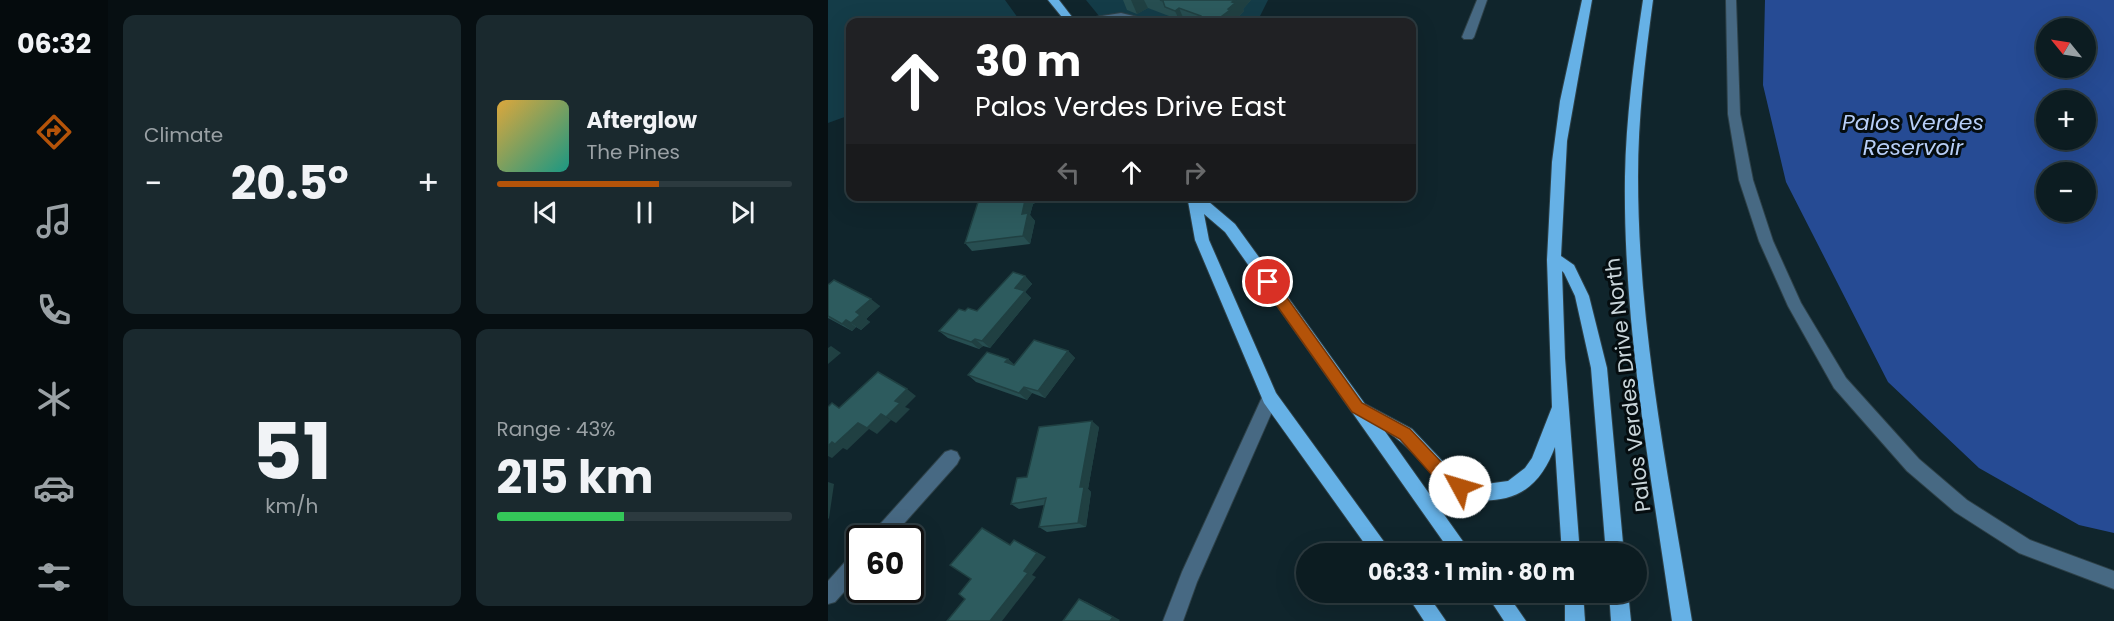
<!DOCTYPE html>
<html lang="en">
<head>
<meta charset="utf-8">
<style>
	:root { --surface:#0c1c21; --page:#1a292e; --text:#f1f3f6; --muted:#9aa1a5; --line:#2c3a3f; --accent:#b45309 }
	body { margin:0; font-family:Poppins,sans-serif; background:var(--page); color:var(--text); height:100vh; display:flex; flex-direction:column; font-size:22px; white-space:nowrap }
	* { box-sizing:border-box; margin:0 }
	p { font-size:20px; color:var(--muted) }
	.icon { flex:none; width:33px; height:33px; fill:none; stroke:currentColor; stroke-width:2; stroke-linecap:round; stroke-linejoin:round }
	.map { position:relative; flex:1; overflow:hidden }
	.side { display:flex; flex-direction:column; gap:15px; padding:15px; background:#070f12; width:720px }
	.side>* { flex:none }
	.top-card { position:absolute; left:18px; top:18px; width:570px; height:183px; border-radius:12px; box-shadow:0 6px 24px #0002,0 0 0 2px var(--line); background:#202124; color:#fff; overflow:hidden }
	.needle { width:39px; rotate:300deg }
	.fabs { position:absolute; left:1208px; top:18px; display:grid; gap:12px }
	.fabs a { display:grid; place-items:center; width:60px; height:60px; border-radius:50%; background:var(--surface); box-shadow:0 6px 24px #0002,0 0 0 2px var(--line); font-size:30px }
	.speed { position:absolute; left:18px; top:525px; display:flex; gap:12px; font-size:30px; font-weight:700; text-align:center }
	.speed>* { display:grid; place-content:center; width:78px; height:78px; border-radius:50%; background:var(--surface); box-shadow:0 6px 24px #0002,0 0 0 2px var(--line); line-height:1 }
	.speed .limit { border:3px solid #111; border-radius:9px; background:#fff; color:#111 }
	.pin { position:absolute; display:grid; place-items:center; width:51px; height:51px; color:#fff; margin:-26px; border:3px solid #fff; border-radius:50%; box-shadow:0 2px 6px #0007 }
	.me { position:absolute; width:66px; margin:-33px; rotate:309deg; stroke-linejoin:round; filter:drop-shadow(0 0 4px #0008) }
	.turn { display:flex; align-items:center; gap:21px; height:126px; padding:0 30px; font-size:27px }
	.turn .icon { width:78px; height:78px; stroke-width:2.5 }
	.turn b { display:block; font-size:42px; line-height:51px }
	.lanes { display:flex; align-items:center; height:57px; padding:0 30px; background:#0003; justify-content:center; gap:30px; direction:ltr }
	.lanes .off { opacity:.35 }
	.big { font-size:45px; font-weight:700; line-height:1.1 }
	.side .card { flex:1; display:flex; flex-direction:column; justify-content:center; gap:9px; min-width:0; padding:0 21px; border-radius:12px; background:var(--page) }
	.side .dial { align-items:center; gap:0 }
	.dial b { font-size:78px; line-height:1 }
	.song { display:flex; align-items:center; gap:18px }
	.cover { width:72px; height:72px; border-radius:9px; background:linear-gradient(135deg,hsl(40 70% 55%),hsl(170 70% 35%)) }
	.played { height:6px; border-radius:3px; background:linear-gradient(90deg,var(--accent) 55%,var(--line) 55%) }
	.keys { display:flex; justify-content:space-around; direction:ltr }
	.heat { display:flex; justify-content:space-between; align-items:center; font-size:33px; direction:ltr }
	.charge { height:9px; border-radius:4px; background:linear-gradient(90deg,#34c759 43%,var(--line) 0) }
	.side .tiles { flex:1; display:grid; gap:15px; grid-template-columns:repeat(2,1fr) }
	.trip { position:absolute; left:468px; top:543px; width:351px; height:60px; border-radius:30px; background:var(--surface); box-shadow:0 6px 24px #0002,0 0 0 2px var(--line); font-weight:700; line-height:60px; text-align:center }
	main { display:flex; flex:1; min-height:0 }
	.tab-bar { display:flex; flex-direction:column; width:108px; justify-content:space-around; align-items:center; background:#050b0d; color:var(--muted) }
	.tab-bar .icon { width:42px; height:42px }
	.tab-bar .active { color:var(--accent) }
	.tab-bar b { font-size:27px; color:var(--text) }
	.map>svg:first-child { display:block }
</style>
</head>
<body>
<main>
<nav class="tab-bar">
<b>06:32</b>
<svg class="icon active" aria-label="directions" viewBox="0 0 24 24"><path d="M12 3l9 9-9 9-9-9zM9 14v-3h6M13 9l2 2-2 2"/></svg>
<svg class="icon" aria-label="music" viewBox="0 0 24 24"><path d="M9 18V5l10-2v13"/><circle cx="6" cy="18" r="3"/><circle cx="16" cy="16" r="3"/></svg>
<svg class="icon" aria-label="phone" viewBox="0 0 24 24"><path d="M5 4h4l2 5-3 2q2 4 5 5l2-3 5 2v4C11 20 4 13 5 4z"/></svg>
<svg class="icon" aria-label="climate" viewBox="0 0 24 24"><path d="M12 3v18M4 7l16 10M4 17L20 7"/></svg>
<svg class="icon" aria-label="car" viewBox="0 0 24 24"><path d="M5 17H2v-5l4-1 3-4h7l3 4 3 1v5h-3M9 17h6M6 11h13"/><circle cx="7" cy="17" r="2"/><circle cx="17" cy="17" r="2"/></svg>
<svg class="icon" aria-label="filters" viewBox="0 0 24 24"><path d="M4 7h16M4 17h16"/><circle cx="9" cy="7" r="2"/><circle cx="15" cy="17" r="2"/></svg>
</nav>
<section class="side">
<div class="tiles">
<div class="card"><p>Climate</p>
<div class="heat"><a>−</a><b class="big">20.5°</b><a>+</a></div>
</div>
<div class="card">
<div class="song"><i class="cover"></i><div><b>Afterglow</b><p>The Pines</p></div></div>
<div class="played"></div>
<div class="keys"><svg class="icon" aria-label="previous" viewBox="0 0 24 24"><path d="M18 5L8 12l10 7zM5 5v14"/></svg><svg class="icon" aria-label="pause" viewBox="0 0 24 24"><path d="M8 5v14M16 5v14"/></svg><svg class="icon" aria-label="next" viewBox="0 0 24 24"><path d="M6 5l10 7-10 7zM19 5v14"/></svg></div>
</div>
<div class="card dial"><b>51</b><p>km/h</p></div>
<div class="card"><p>Range · 43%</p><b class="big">215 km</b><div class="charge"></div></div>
</div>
</section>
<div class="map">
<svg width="1286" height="621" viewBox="0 0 1286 621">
	<rect width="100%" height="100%" fill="#10252c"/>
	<g fill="#143c48">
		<path d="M0,0H177L193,22H22V115L0,123Z"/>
		<path d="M258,0H440L429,22H276Z"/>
	</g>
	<path fill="#264b94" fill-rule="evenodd" d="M937,0H1286V533L1251,525L1151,468L1060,382L958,182L935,85ZM1218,28H1257V68H1218ZM1218,100H1257V140H1218ZM1218,172H1257V212H1218Z"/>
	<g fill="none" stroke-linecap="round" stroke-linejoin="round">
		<defs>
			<g id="minor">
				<path d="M649,0H659L646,37L644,39H636L634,37Z"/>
				<path d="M898,0H908L912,114L925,180L945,241L973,303L1018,378L1091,459L1139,500L1202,540L1286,571V589L1191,553L1127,512L1079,471L1006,388L960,306L931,241L911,180L900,114Z"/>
				<path d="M293,13L322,20L324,22C313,23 304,20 294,20C280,18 264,24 249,22L255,19Z"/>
				<path d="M442,391L448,393L450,398L369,582L355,621H335L354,572L436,393Z"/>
				<path d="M123,450L129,452L132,458L129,464L63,538H42L45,532L117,452Z"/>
				<path d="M32,551V574L7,602L0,604V581L25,553Z"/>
			</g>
			<g id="major">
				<path d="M220,0H231L248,22H238Z"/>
				<path d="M754,0H764L739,141L733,256L746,265L761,296L779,368L796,554H778L763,368L747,296L736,273L734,271L737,358L752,554H734L727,447C718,471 704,492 678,498C614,513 602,456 556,430L644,554H624L397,232L376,214L381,240L448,393L565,554H544L436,403L367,240L360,201L358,196H374L407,224L537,404L584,429L622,469L640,482L658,484L680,481L697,468L704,458L724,407L719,260L724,162L732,101Z"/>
				<path d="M815,0H825C817,59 810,118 810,177C810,326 840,474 864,621H844C823,474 795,326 797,177C798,118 806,59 815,0Z"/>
				<path d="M577,592H598L618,621H596Z"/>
				<path d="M657,592H678L698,621H676Z"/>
				<path d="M737,592H755L757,621H737Z"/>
				<path d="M781,592H800L803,621H783Z"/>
			</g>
		</defs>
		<use href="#minor" stroke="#2e4148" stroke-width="2"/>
		<use href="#major" stroke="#2e4148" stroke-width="2"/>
		<use href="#minor" fill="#476983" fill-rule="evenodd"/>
		<use href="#major" fill="#66b1e6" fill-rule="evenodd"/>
	</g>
	<g fill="#274e51">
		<path d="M295,0H423L415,9L416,11L411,16L412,18L406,22H343L341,16L320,8L309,14L299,10Z"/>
		<path d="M152,196H221L205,204L202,215L207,221L202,244L144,251L137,243Z"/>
		<path d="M197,276L204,284L197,292L203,298L162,348L155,346L151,349L120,338L111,331L137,311H149Z"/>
		<path d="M0,285L52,306L38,319L42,322L33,330L28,327L24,331L0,318Z"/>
		<path d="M240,351L247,358L217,398L204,393L199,400L148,382L140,375L180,359L186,365Z"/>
		<path d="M271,427L260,489L263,492L258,527L219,532L211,527L216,505L191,509L183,504L199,477Z"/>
	</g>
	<g fill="#204042">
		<path d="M303,0H316L320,8L309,14Z"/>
		<path d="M407,0H423L415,9L416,11L411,16L412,18L406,22H386L400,9Z"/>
		<path d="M351,8L357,22H352L347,11Z"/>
		<path d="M198,196H221L205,204L202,215L207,221L202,244L195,236L194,214Z"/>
		<path d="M197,276L204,284L197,292L203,298L162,348L154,341L187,288Z"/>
		<path d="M43,299L52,306L38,319L42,322L33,330L23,323L28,312Z"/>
		<path d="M18,320L28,327L24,331L14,324Z"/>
		<path d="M147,339L155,346L151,349L143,342Z"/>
		<path d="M3,346L13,353L0,364V348Z"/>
		<path d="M240,351L247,358L217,398L210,391Z"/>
		<path d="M180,359L187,365L177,362Z"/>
		<path d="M196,387L204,393L199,400L191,393Z"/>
		<path d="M79,389L88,396L77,407L82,409L68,423L58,417L67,401Z"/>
		<path d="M53,414L63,420L49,434L41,429L19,450L15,448L4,458L0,456V446L4,442L30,423Z"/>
		<path d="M264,421L271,427L260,489L263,492L258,527L250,523L252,487Z"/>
		<path d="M0,482L6,484L1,518L0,519Z"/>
		<path d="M186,540L218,557L204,575L208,577L174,621H162Z"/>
		<path d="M251,599L259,602L292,620L291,621H282Z"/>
	</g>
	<g fill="#2d5b5e" stroke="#204042" stroke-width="1.5">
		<path d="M332,0H407L404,2L407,3L400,9L402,10L386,22H382L372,20L373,16L351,8L347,11L337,7L335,1Z"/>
		<path d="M152,196H198L194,214L200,213L195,236L137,243Z"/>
		<path d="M185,272L197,276L187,288L197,291L154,341L147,339L143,342L111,331L131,309L137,311L140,308L149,311Z"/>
		<path d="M6,280L43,299L28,312L32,315L23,323L18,320L14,324L0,316V285Z"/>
		<path d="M206,340L240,351L210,391L196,387L191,393L140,375L159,352L180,359L177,362L186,365Z"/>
		<path d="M50,372L79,389L67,401L72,403L58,417L53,414L39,428L30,423L7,444L4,442L0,446V407L4,403L11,408Z"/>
		<path d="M264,421L252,487H256L250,523L211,527L218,498L183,504L189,478L199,477L211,427Z"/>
		<path d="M154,528L182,545L186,540L209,553L196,571L200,573L162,621H119L137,599L131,594L143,579L122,565Z"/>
		<path d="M251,599L285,617L282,621H235Z"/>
	</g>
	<path fill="#b45309" stroke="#753606" stroke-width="1.5" d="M440,276L445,278L534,403L582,429L615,464L638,482L640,487L638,493L632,495L604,475L572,439L524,412L435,286L433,282Z"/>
	<g text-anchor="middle" stroke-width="6" stroke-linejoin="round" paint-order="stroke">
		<g font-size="21" fill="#c9d5da" stroke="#050d10">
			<text transform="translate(800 385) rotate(-97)" y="7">Palos Verdes Drive North</text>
		</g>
		<g font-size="22" font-style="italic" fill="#b8cff8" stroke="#050d10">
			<text x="1085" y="130">Palos Verdes<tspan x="1085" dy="25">Reservoir</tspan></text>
		</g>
	</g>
</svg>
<div class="fabs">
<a><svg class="needle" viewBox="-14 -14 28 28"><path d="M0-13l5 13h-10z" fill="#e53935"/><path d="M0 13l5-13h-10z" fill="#9aa1a5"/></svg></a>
<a>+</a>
<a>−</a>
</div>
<div class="speed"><div class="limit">60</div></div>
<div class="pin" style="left:440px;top:282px;background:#d93025"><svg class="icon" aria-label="arrive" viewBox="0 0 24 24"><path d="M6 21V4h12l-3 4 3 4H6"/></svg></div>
<svg class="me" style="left:632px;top:487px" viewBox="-20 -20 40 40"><circle r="19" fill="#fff"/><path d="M0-13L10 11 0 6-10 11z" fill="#b45309"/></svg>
<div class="trip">06:33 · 1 min · 80 m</div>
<div class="top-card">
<div class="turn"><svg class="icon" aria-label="ahead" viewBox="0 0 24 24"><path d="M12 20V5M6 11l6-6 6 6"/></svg><div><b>30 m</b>Palos Verdes Drive East</div></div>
<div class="lanes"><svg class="icon off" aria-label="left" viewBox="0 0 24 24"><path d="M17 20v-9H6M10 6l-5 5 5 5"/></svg><svg class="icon" aria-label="ahead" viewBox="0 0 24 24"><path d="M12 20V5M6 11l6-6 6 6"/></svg><svg class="icon off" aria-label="right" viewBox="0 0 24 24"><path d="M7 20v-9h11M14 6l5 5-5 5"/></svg></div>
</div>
</div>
</main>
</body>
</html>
